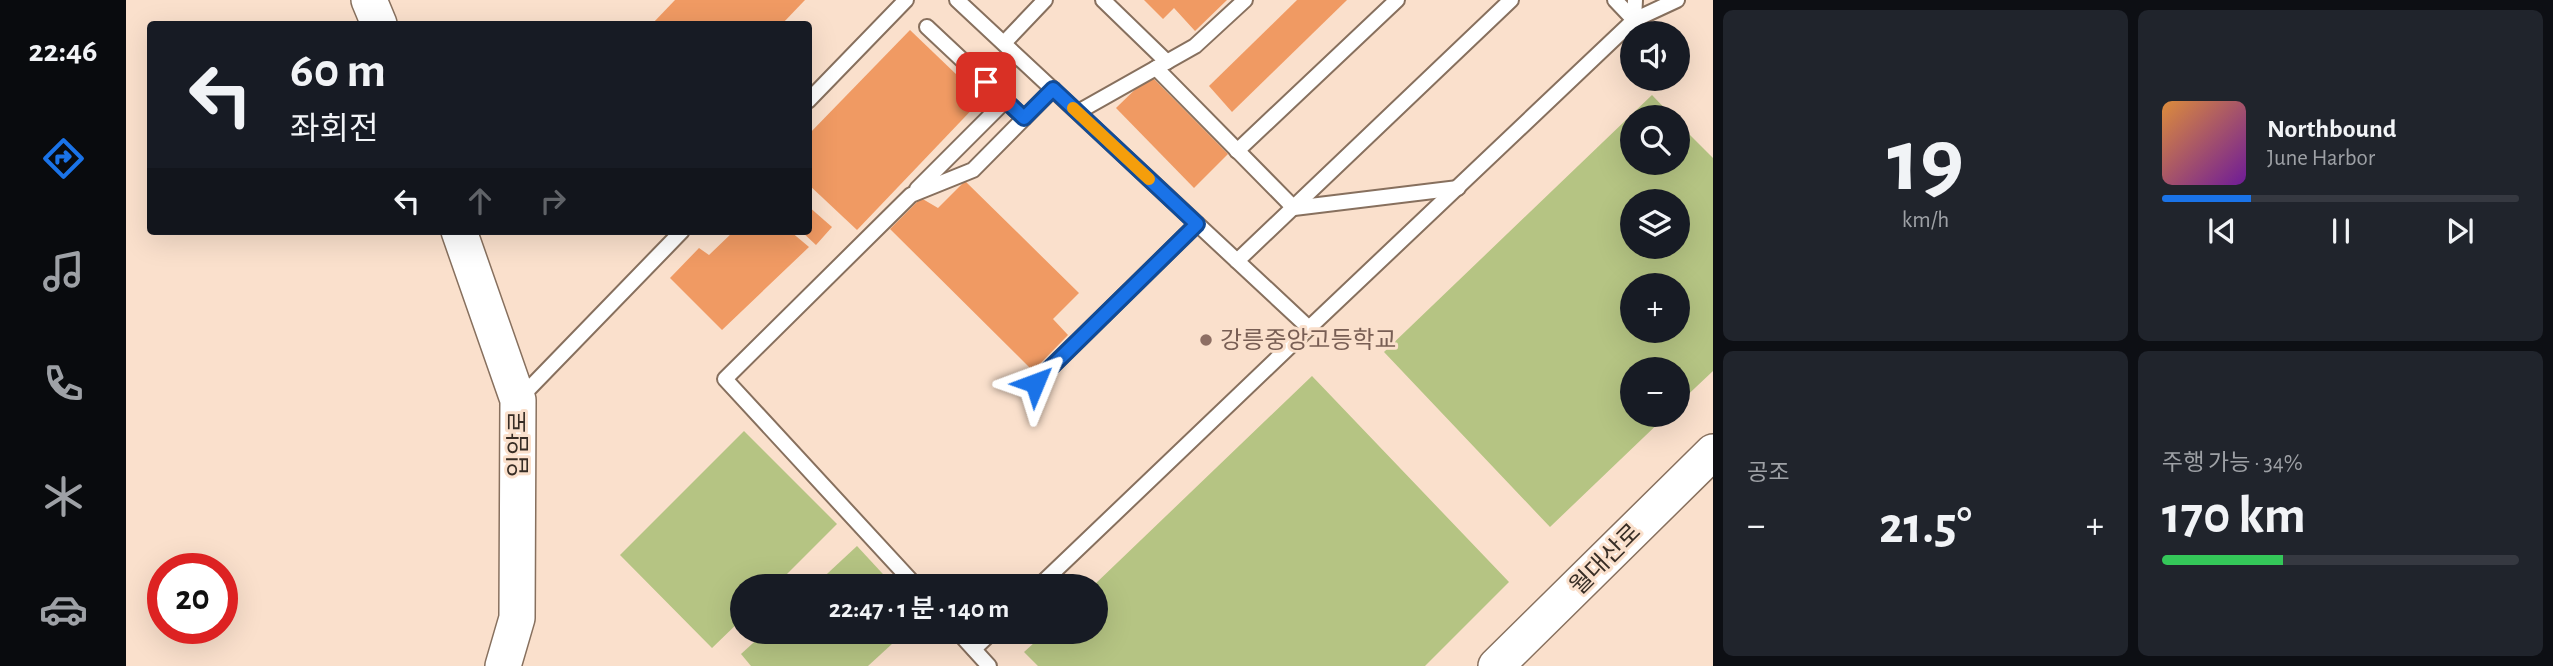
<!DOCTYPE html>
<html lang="ko">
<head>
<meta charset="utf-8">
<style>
	:root { --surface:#171b24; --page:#20242c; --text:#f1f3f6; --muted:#9ea1a6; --line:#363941; --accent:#1a73e8 }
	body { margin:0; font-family:"Alegreya Sans","Noto Sans KR",sans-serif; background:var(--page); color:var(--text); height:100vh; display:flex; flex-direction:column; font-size:26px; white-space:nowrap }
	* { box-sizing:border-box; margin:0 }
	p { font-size:23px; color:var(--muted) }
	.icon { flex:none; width:38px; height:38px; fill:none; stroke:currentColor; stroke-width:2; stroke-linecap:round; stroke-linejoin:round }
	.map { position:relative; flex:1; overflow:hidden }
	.side { display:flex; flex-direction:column; gap:10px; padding:10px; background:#0d0f14; width:840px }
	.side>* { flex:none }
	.guide { position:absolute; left:21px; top:21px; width:665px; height:214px; border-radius:7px; box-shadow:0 7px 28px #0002; background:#171b24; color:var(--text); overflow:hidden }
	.buttons { position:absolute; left:1494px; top:21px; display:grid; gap:14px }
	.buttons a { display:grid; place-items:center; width:70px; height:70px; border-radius:50%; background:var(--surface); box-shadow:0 7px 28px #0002; font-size:35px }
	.speed { position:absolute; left:21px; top:553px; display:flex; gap:14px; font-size:35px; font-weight:700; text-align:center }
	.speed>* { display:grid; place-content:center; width:91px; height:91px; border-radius:50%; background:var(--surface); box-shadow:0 7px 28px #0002; line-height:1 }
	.speed .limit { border:10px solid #d22; background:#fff; color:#111 }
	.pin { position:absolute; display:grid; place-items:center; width:60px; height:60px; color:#fff; margin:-30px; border-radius:14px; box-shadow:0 4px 10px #0006 }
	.me { position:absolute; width:77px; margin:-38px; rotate:46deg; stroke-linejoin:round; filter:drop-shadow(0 0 5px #0008) }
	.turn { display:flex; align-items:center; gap:24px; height:147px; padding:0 28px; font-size:32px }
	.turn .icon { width:91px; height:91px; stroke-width:2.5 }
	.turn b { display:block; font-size:49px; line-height:60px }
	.lanes { display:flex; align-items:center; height:66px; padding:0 28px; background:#0003; justify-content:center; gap:35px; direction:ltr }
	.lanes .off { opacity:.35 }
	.big { font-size:52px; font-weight:600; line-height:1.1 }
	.side .card { flex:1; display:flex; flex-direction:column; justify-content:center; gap:10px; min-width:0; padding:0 24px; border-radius:10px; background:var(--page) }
	.side .dial { align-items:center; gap:0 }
	.dial b { font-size:91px; line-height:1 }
	.song { display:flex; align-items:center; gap:21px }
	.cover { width:84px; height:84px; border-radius:10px; background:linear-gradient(135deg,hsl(30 70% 55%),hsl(280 70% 35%)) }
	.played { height:7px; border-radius:4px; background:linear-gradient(90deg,var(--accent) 25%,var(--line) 25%) }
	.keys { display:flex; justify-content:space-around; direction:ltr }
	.heat { display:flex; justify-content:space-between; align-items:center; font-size:38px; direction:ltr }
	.charge { height:10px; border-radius:5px; background:linear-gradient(90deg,#34c759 34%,var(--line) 0) }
	.side .tiles { flex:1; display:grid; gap:10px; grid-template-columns:repeat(2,1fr) }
	.trip { position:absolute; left:604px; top:574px; width:378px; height:70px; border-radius:35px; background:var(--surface); box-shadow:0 7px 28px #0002; font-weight:600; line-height:70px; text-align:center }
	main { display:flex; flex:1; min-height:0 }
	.tab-bar { display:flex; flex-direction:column; width:126px; justify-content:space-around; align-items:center; background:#090b0e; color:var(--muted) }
	.tab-bar .icon { width:49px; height:49px }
	.tab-bar .selected { color:var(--accent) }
	.tab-bar b { font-size:32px; color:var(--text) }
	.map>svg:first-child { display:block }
</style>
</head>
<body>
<main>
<nav class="tab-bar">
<b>22:46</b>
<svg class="icon selected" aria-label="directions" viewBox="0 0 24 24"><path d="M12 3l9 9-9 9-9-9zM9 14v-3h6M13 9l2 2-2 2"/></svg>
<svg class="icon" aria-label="music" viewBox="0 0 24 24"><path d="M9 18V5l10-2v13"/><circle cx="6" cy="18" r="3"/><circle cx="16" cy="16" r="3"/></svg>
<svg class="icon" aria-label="phone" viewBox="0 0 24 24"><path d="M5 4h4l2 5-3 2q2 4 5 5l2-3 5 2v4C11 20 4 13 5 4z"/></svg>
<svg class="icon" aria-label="climate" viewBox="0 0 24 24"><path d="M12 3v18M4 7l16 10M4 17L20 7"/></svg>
<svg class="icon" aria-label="car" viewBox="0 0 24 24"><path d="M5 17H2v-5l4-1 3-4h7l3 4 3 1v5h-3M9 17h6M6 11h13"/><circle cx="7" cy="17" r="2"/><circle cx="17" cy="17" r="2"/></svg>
</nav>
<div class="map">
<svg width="1587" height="666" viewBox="0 0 1587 666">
	<rect width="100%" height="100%" fill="#fae0cc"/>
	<g fill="#b5c483" fill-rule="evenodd">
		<path d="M1526,95L1547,117H1507V163H1552V123L1587,158V371L1552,404V369H1507V415H1541L1424,527L1258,352ZM1507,201H1552V247H1507ZM1507,285H1552V331H1507Z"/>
		<path d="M1186,376L1383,582L1299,666H912L898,652L920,632H970V586H967Z"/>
		<path d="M618,431L711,524L649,586H616V619L586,648L494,555Z"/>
		<path d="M731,546L768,586H688Z"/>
		<path d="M639,632H779L742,666H625L615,654Z"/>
	</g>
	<g fill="#f09a63">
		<path d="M549,0H679L656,24H526Z"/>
		<path d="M1018,0H1101L1069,31L1048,8L1037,19Z"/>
		<path d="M1171,0H1221L1106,112L1083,86Z"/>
		<path d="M784,30L856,99L731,230L682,184V135Z"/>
		<path d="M1024,75L1102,154L1068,188L990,108Z"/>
		<path d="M839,181L953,293L927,319L942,335L907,371L764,229L795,198L812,208Z"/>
		<path d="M682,206L706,227L690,245L675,231H682Z"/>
		<path d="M608,231H664L683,247L596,330L544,278L573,248L583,255Z"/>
	</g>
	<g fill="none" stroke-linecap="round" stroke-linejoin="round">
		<defs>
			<g id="service">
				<path d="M831,0L1183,328L1508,20L1551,0"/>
				<path d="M977,0L1041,62"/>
				<path d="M1489,0L1508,20"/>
				<path d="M1508,20L1509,0"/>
				<path d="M801,27L898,118"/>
				<path d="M878,43L919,0"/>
				<path d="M1030,68L1168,208L1332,188"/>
				<path d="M682,101L780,0"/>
				<path d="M952,112L1069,46L1119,0"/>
				<path d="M1111,151L1271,0"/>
				<path d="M791,189L880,100"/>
				<path d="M1111,261L1385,0"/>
				<path d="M909,383L1071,224"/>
				<path d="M394,398L556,231"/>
				<path d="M790,586L599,379L785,195L847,170L927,89"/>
				<path d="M913,586L1183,328"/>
				<path d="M832,632L863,666"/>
				<path d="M848,649L866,632"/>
			</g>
			<g id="tertiary">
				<path d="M243,0L253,24"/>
				<path d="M333,231L392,400L391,618L377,666"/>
				<path d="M1370,666L1587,452"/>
			</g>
		</defs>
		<use href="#service" stroke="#87705e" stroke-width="18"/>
		<use href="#tertiary" stroke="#87705e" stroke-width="38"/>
		<use href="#service" stroke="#fff" stroke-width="14"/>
		<use href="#tertiary" stroke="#fff" stroke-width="35"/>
	</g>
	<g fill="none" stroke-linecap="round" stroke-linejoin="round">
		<defs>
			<path id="route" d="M860,82L898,118L927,89L1071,224L909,383"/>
		</defs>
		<use href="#route" stroke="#114b97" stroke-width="18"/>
		<use href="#route" stroke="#1a73e8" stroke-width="12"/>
		<path stroke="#f59e0b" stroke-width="12" d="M947,108L1023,179"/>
	</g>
	<circle fill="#8d6e63" stroke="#fae0cc" stroke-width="2.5" cx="1080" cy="340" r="7"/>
	<g text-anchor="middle" stroke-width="6" stroke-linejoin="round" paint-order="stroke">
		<g font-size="24" fill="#785e54" stroke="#fae0cc" text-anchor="start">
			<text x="1094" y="348">강릉중앙고등학교</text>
		</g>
		<g font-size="24" fill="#372d25" stroke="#fae0cc">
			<text transform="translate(392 444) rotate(-90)" y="8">입암로</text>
			<text transform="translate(1479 559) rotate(-45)" y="8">월대산로</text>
		</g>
	</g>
</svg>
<div class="buttons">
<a><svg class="icon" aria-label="sound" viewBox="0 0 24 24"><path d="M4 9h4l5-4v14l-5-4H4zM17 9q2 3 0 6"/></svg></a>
<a><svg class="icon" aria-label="search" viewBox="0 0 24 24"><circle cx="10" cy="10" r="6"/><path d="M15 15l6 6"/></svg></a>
<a><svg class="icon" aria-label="layers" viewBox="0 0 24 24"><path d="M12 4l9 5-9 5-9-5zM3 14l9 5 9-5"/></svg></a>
<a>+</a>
<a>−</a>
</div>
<div class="speed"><div class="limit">20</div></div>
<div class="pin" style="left:860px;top:82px;background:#d93025"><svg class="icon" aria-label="arrive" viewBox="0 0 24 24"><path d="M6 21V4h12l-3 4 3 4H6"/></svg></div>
<svg class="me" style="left:909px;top:383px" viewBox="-20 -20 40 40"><path d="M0-17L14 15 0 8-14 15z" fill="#1a73e8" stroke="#fff" stroke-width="4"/></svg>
<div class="trip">22:47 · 1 분 · 140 m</div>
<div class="guide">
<div class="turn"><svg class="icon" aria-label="left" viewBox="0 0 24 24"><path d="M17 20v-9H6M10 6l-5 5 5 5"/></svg><div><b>60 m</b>좌회전</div></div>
<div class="lanes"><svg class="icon" aria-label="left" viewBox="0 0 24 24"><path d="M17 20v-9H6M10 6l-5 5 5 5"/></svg><svg class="icon off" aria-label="ahead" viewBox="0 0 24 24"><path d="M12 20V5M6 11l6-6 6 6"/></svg><svg class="icon off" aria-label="right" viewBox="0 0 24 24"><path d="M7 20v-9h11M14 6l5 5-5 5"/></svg></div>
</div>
</div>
<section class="side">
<div class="tiles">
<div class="card dial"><b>19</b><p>km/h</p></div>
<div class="card">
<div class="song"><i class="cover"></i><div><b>Northbound</b><p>June Harbor</p></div></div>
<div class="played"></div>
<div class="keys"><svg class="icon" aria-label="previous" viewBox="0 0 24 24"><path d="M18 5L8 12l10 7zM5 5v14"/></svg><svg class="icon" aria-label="pause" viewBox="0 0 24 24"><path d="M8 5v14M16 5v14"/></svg><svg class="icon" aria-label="next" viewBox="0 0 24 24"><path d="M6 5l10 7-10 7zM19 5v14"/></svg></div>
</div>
<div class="card"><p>공조</p>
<div class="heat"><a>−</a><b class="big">21.5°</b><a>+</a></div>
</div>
<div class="card"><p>주행 가능 · 34%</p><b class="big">170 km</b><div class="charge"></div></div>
</div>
</section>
</main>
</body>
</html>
